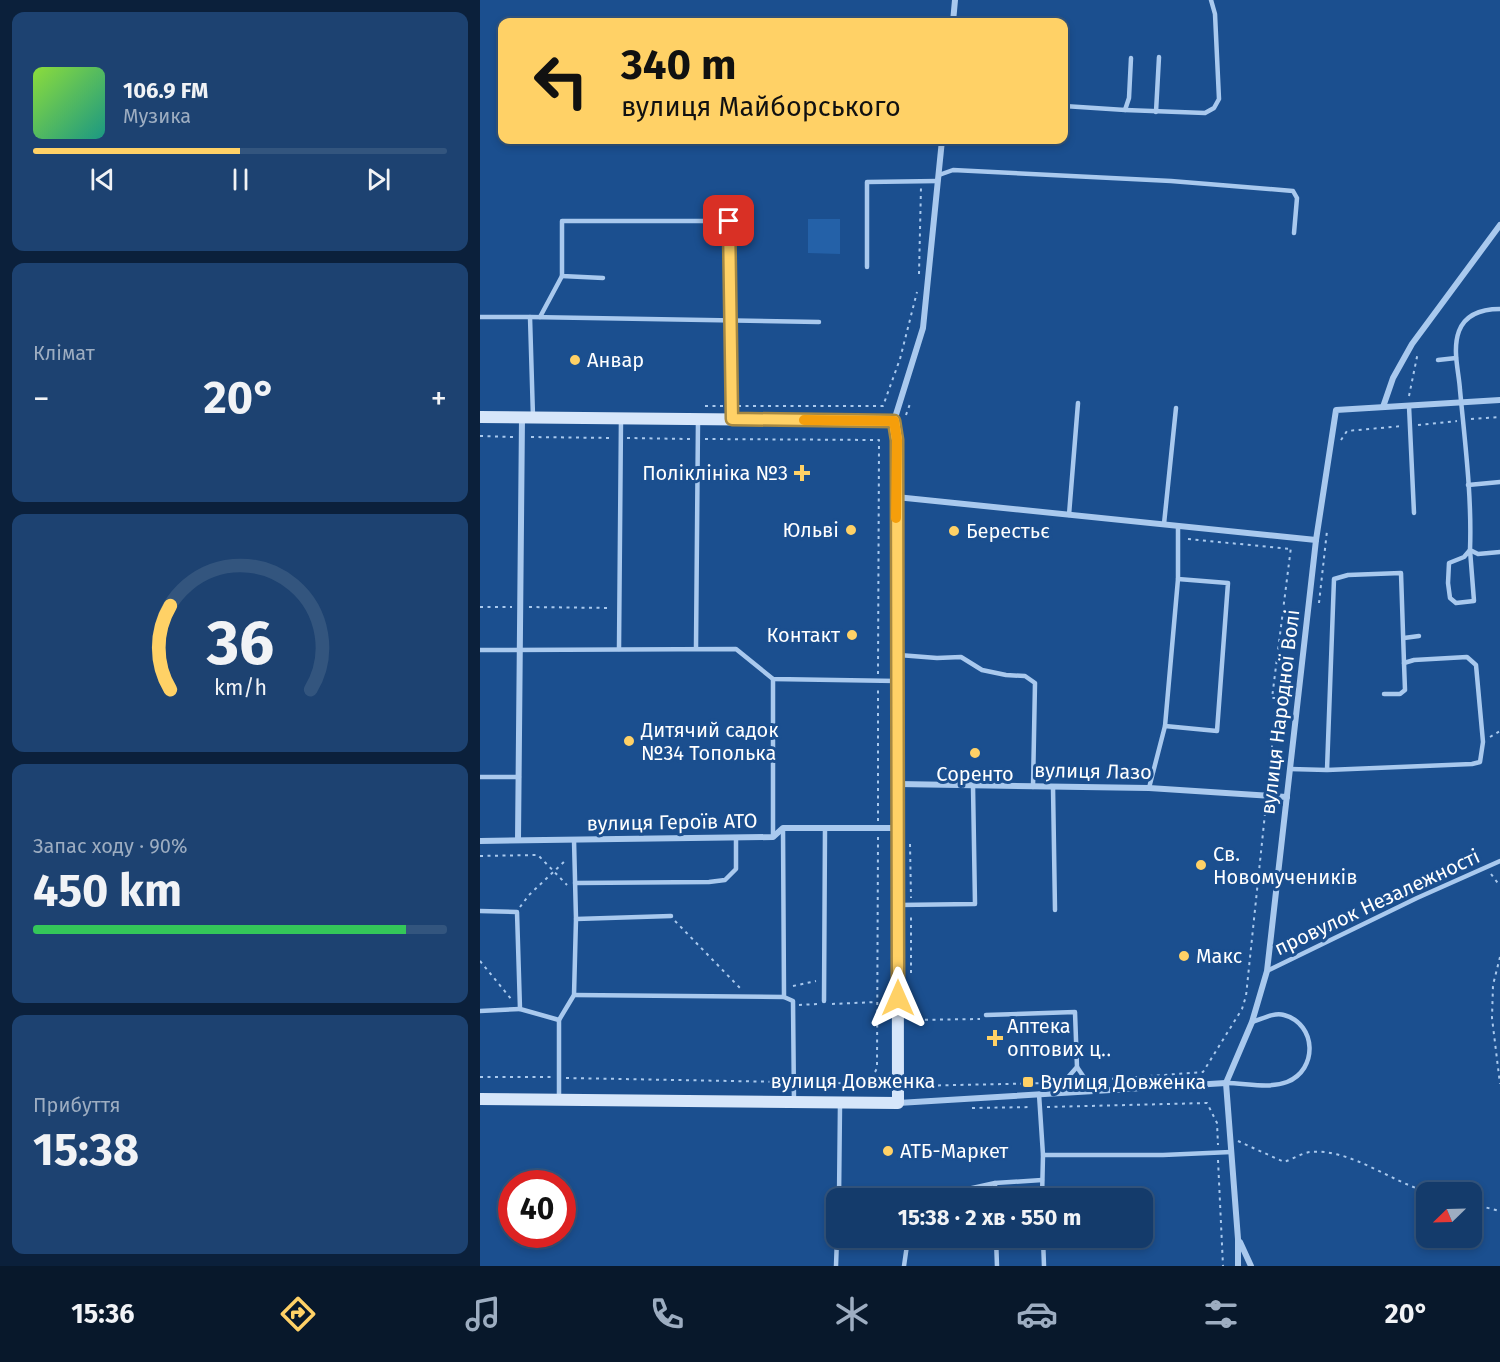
<!DOCTYPE html>
<html lang="uk">
<head>
<meta charset="utf-8">
<style>
	:root { --surface:#143b6b; --page:#1d4271; --text:#f1f3f6; --muted:#9dadc1; --line:#33557e; --accent:#ffd166 }
	body { margin:0; font-family:"Fira Sans",sans-serif; background:var(--page); color:var(--text); height:100vh; display:flex; flex-direction:column; font-size:22px; white-space:nowrap }
	* { box-sizing:border-box; margin:0 }
	p { font-size:20px; color:var(--muted) }
	.icon { flex:none; width:33px; height:33px; fill:none; stroke:currentColor; stroke-width:2; stroke-linecap:round; stroke-linejoin:round }
	.map { position:relative; flex:1; overflow:hidden }
	.sheet { display:flex; flex-direction:column; gap:12px; padding:12px; background:#0b203b; width:480px }
	.sheet>* { flex:none }
	.banner { position:absolute; left:18px; top:18px; width:570px; height:126px; border-radius:12px; box-shadow:0 3px 9px #0003,0 0 0 2px var(--line); background:#ffd166; color:#111; overflow:hidden }
	.needle { width:39px; rotate:247deg }
	.buttons { position:absolute; left:936px; top:1182px; display:grid; gap:12px }
	.buttons a { display:grid; place-items:center; width:66px; height:66px; border-radius:12px; background:var(--surface); box-shadow:0 3px 9px #0003,0 0 0 2px var(--line); font-size:30px }
	.speed { position:absolute; left:18px; top:1170px; display:flex; gap:12px; font-size:30px; font-weight:700; text-align:center }
	.speed>* { display:grid; place-content:center; width:78px; height:78px; border-radius:50%; background:var(--surface); box-shadow:0 3px 9px #0003,0 0 0 2px var(--line); line-height:1 }
	.speed .limit { border:9px solid #d22; background:#fff; color:#111 }
	.pin { position:absolute; display:grid; place-items:center; width:51px; height:51px; color:#fff; margin:-26px; border-radius:12px; box-shadow:0 3px 9px #0006 }
	.me { position:absolute; width:66px; margin:-33px; rotate:0deg; stroke-linejoin:round; filter:drop-shadow(0 0 4px #0008) }
	.turn { display:flex; align-items:center; gap:21px; height:126px; padding:0 24px; font-size:27px }
	.turn .icon { width:78px; height:78px; stroke-width:2.5 }
	.turn b { display:block; font-size:42px; line-height:51px }
	.big { font-size:45px; font-weight:700; line-height:1.1 }
	.sheet .widget { flex:1; display:flex; flex-direction:column; justify-content:center; gap:9px; min-width:0; padding:0 21px; border-radius:12px; background:var(--page) }
	.sheet .dial { align-items:center; gap:0 }
	.dial svg { height:156px; overflow:visible; fill:none; stroke:var(--line); stroke-width:7; stroke-linecap:round; text-anchor:middle }
	.dial text { fill:var(--text); stroke:none }
	.song { display:flex; align-items:center; gap:18px }
	.cover { width:72px; height:72px; border-radius:9px; background:linear-gradient(135deg,hsl(90 70% 55%),hsl(170 70% 35%)) }
	.played { height:6px; border-radius:3px; background:linear-gradient(90deg,var(--accent) 50%,var(--line) 50%) }
	.keys { display:flex; justify-content:space-around; direction:ltr }
	.heat { display:flex; justify-content:space-between; align-items:center; font-size:33px; direction:ltr }
	.charge { height:9px; border-radius:4px; background:linear-gradient(90deg,#34c759 90%,var(--line) 0) }
	.trip { position:absolute; left:346px; top:1188px; width:327px; height:60px; border-radius:12px; background:var(--surface); box-shadow:0 3px 9px #0003,0 0 0 2px var(--line); font-weight:700; line-height:60px; text-align:center }
	.tab-bar { display:flex; height:96px; justify-content:space-around; align-items:center; background:#08182b; color:var(--muted) }
	.tab-bar .icon { width:42px; height:42px }
	.tab-bar .on { color:var(--accent) }
	.tab-bar b { font-size:27px; color:var(--text) }
	main { display:flex; flex:1; min-height:0 }
	.map>svg:first-child { display:block }
</style>
</head>
<body>
<main>
<section class="sheet">
<div class="widget">
<div class="song"><i class="cover"></i><div><b>106.9 FM</b><p>Музика</p></div></div>
<div class="played"></div>
<div class="keys"><svg class="icon" aria-label="previous" viewBox="0 0 24 24"><path d="M18 5L8 12l10 7zM5 5v14"/></svg><svg class="icon" aria-label="pause" viewBox="0 0 24 24"><path d="M8 5v14M16 5v14"/></svg><svg class="icon" aria-label="next" viewBox="0 0 24 24"><path d="M6 5l10 7-10 7zM19 5v14"/></svg></div>
</div>
<div class="widget"><p>Клімат</p>
<div class="heat"><a>−</a><b class="big">20°</b><a>+</a></div>
</div>
<div class="widget dial"><svg viewBox="0 0 100 80">
<path d="M14 69A42 42 0 1 1 86 69"/>
<path d="M14 69A42 42 0 0 1 14 26" stroke="#ffd166"/>
<text x="50" y="56" font-size="32" font-weight="700">36</text>
<text x="50" y="72" font-size="11">km/h</text>
</svg></div>
<div class="widget"><p>Запас ходу · 90%</p><b class="big">450 km</b><div class="charge"></div></div>
<div class="widget"><p>Прибуття</p><b class="big">15:38</b></div>
</section>
<div class="map">
<svg width="1020" height="1266" viewBox="0 0 1020 1266">
	<rect width="100%" height="100%" fill="#1b4f8f"/>
	<path fill="#2461a8" d="M328,219H360V254L328,253Z"/>
	<g fill="none" stroke-linecap="round" stroke-linejoin="round">
		<g stroke="#a9c9ee" stroke-width="2" stroke-dasharray="3 4.5" stroke-linecap="butt">
			<path d="M439,274L441,187"/>
			<path d="M929,396L938,352"/>
			<path d="M225,406H243"/>
			<path d="M258,406H403L420,359L437,292"/>
			<path d="M426,415L431,401"/>
			<path d="M991,419L1020,417"/>
			<path d="M938,425L977,421"/>
			<path d="M0,436L33,437"/>
			<path d="M51,437L132,438"/>
			<path d="M147,438L210,439"/>
			<path d="M225,439L399,440L398,674"/>
			<path d="M861,440L867,431L923,426"/>
			<path d="M708,539L811,549"/>
			<path d="M839,603L847,531"/>
			<path d="M0,607H32"/>
			<path d="M49,607L131,608"/>
			<path d="M1010,737L1020,731"/>
			<path d="M788,786L797,698H792L811,547"/>
			<path d="M398,821V689"/>
			<path d="M430,844L431,898"/>
			<path d="M0,856L58,855L87,885"/>
			<path d="M1011,874L1020,886"/>
			<path d="M40,907L49,895L86,860"/>
			<path d="M195,921L260,988"/>
			<path d="M1020,957L1013,985L1012,1018L1020,1084"/>
			<path d="M0,961L32,1000"/>
			<path d="M431,973V913"/>
			<path d="M313,986L336,981"/>
			<path d="M352,1004L397,1002"/>
			<path d="M319,1005L337,1004"/>
			<path d="M430,1020L500,1019"/>
			<path d="M0,1077H72"/>
			<path d="M86,1078L306,1082"/>
			<path d="M617,1080L723,1072L762,1009L766,996L786,804"/>
			<path d="M320,1082L389,1084L397,1068L398,836"/>
			<path d="M430,1084V1086L572,1083"/>
			<path d="M567,1107L727,1103L737,1123L738,1145"/>
			<path d="M492,1108L552,1107"/>
			<path d="M758,1141L804,1162C813,1159 822,1153 830,1152C870,1148 911,1182 948,1192"/>
			<path d="M738,1160L743,1266"/>
			<path d="M992,1204L1020,1211"/>
		</g>
		<g stroke="#a9c9ee" stroke-width="4.5">
			<path d="M584,106L645,110L649,98L651,58"/>
			<path d="M645,110L725,113L734,108L739,99L735,14L731,0"/>
			<path d="M676,112L679,57"/>
			<path d="M459,175L473,170L691,181L813,191L817,198L814,233"/>
			<path d="M387,267V182L458,181"/>
			<path d="M123,278L82,276V221H249L252,419"/>
			<path d="M1020,309C1003,309 986,313 979,331C972,350 979,372 980,390C985,443 992,497 990,550L998,554L1020,552"/>
			<path d="M0,317H50L53,417"/>
			<path d="M50,317L339,322"/>
			<path d="M60,317L82,276"/>
			<path d="M958,360L976,358"/>
			<path d="M929,406L934,513"/>
			<path d="M988,485L1020,482"/>
			<path d="M589,515L598,403"/>
			<path d="M684,524L696,408"/>
			<path d="M990,550L994,601L976,603L970,598L968,583L969,563L984,557Z"/>
			<path d="M924,638L939,636"/>
			<path d="M216,648L218,420"/>
			<path d="M139,649L141,418"/>
			<path d="M0,650L256,649L293,679L417,681"/>
			<path d="M419,655L457,658L481,657L502,670L526,675L545,676L555,683L553,787"/>
			<path d="M904,694H920L925,690L924,663"/>
			<path d="M685,726L698,579"/>
			<path d="M810,769L847,770L992,764L1000,762L1003,742L996,665L987,657L934,660L924,663L921,573L868,575L854,579L847,770"/>
			<path d="M0,777H39"/>
			<path d="M573,787L575,910"/>
			<path d="M669,788L685,726L737,731L748,583L698,579V526"/>
			<path d="M303,828L304,997L313,1001L314,1102"/>
			<path d="M293,837V679"/>
			<path d="M95,883L229,882L245,880L256,869V838"/>
			<path d="M418,905L495,904L493,786"/>
			<path d="M0,911L37,912L40,1009L79,1020"/>
			<path d="M96,919L191,916"/>
			<path d="M787,971L937,898L1020,861"/>
			<path d="M94,995L304,997"/>
			<path d="M344,1001L345,828"/>
			<path d="M0,1011L40,1009"/>
			<path d="M506,1015L595,1012L597,1067L574,1093"/>
			<path d="M597,1067L613,1091"/>
			<path d="M746,1083C766,1083 789,1089 807,1082C838,1070 837,1024 804,1015C794,1012 782,1019 772,1022"/>
			<path d="M559,1094L563,1155L562,1198"/>
			<path d="M79,1099V1020L94,995L96,919L94,840"/>
			<path d="M563,1155H683L751,1152"/>
			<path d="M515,1183V1198"/>
			<path d="M359,1198L360,1105"/>
			<path d="M447,1198L515,1183L562,1180"/>
			<path d="M516,1238L517,1266"/>
			<path d="M563,1238L564,1266"/>
			<path d="M356,1266L357,1238"/>
			<path d="M424,1266L428,1238"/>
		</g>
		<g stroke="#a9c9ee" stroke-width="6">
			<path d="M473,22L475,0"/>
			<path d="M903,407L913,378L932,344L1020,225"/>
			<path d="M414,421L443,328L462,140"/>
			<path d="M416,497L836,540"/>
			<path d="M418,784L669,788L807,797"/>
			<path d="M38,840L42,417"/>
			<path d="M0,841L293,837L303,828H418"/>
			<path d="M418,1103L746,1083"/>
			<path d="M760,1242L771,1266"/>
			<path d="M758,1266V1239L746,1083L772,1022L787,971L836,540L856,410L1020,400"/>
		</g>
		<path stroke="#d6e6fa" stroke-width="12" d="M0,417L414,421L417,440L418,1103L0,1099"/>
	</g>
	<g fill="none" stroke-linecap="round" stroke-linejoin="round">
		<defs>
			<path id="route" d="M249,221L252,419L414,421L417,440L418,998"/>
		</defs>
		<use href="#route" stroke="#a68842" stroke-width="15"/>
		<use href="#route" stroke="#ffd166" stroke-width="10"/>
		<path stroke="#f59e0b" stroke-width="10" d="M324,420L414,421L417,440L416,518"/>
	</g>
	<g fill="#ffd166" stroke="#1b4f8f" stroke-width="2">
		<circle cx="95" cy="360" r="6"/>
		<path d="M319 464h6v6h6v6h-6v6h-6v-6h-6v-6h6z"/>
		<circle cx="371" cy="530" r="6"/>
		<circle cx="474" cy="531" r="6"/>
		<circle cx="372" cy="635" r="6"/>
		<circle cx="149" cy="741" r="6"/>
		<circle cx="495" cy="753" r="6"/>
		<circle cx="721" cy="865" r="6"/>
		<circle cx="704" cy="956" r="6"/>
		<path d="M512 1029h6v6h6v6h-6v6h-6v-6h-6v-6h6z"/>
		<rect x="542" y="1076" width="12" height="12" rx="3"/>
		<circle cx="408" cy="1151" r="6"/>
	</g>
	<g text-anchor="middle" stroke-width="6" stroke-linejoin="round" paint-order="stroke">
		<g font-size="20" fill="#fff" stroke="#1b4f8f" text-anchor="start">
			<text x="107" y="367">Анвар</text>
			<text x="308" y="480" text-anchor="end">Поліклініка №3</text>
			<text x="359" y="537" text-anchor="end">Юльві</text>
			<text x="486" y="538">Берестьє</text>
			<text x="360" y="642" text-anchor="end">Контакт</text>
			<text x="161" y="737">Дитячий садок<tspan x="161" dy="23">№34 Тополька</tspan></text>
			<text x="495" y="781" text-anchor="middle">Соренто</text>
			<text x="733" y="861">Св.<tspan x="733" dy="23">Новомучеників</tspan></text>
			<text x="716" y="963">Макс</text>
			<text x="527" y="1033">Аптека<tspan x="527" dy="23">оптових ц‥</tspan></text>
			<text x="560" y="1089">Вулиця Довженка</text>
			<text x="420" y="1158">АТБ-Маркет</text>
		</g>
		<g font-size="20" fill="#fff" stroke="#1b4f8f">
			<text transform="translate(800 712) rotate(-83)" y="7">вулиця Народної Волі</text>
			<text transform="translate(613 771) rotate(1)" y="7">вулиця Лазо</text>
			<text transform="translate(192 822) rotate(-1)" y="7">вулиця Героїв АТО</text>
			<text transform="translate(897 902) rotate(-25)" y="7">провулок Незалежності</text>
			<text x="373" y="1088">вулиця Довженка</text>
		</g>
	</g>
</svg>
<div class="buttons">
<a><svg class="needle" viewBox="-14 -14 28 28"><path d="M0-13l5 13h-10z" fill="#e53935"/><path d="M0 13l5-13h-10z" fill="#9dadc1"/></svg></a>
</div>
<div class="speed"><div class="limit">40</div></div>
<div class="pin" style="left:249px;top:221px;background:#d93025"><svg class="icon" aria-label="arrive" viewBox="0 0 24 24"><path d="M6 21V4h12l-3 4 3 4H6"/></svg></div>
<svg class="me" style="left:418px;top:998px" viewBox="-20 -20 40 40"><path d="M0-17L14 15 0 8-14 15z" fill="#ffd166" stroke="#fff" stroke-width="4"/></svg>
<div class="trip">15:38 · 2 хв · 550 m</div>
<div class="banner">
<div class="turn"><svg class="icon" aria-label="left" viewBox="0 0 24 24"><path d="M17 20v-9H6M10 6l-5 5 5 5"/></svg><div><b>340 m</b>вулиця Майборського</div></div>
</div>
</div>
</main>
<nav class="tab-bar">
<b>15:36</b>
<svg class="icon on" aria-label="directions" viewBox="0 0 24 24"><path d="M12 3l9 9-9 9-9-9zM9 14v-3h6M13 9l2 2-2 2"/></svg>
<svg class="icon" aria-label="music" viewBox="0 0 24 24"><path d="M9 18V5l10-2v13"/><circle cx="6" cy="18" r="3"/><circle cx="16" cy="16" r="3"/></svg>
<svg class="icon" aria-label="phone" viewBox="0 0 24 24"><path d="M5 4h4l2 5-3 2q2 4 5 5l2-3 5 2v4C11 20 4 13 5 4z"/></svg>
<svg class="icon" aria-label="climate" viewBox="0 0 24 24"><path d="M12 3v18M4 7l16 10M4 17L20 7"/></svg>
<svg class="icon" aria-label="car" viewBox="0 0 24 24"><path d="M5 17H2v-5l4-1 3-4h7l3 4 3 1v5h-3M9 17h6M6 11h13"/><circle cx="7" cy="17" r="2"/><circle cx="17" cy="17" r="2"/></svg>
<svg class="icon" aria-label="filters" viewBox="0 0 24 24"><path d="M4 7h16M4 17h16"/><circle cx="9" cy="7" r="2"/><circle cx="15" cy="17" r="2"/></svg>
<b>20°</b>
</nav>
</body>
</html>
